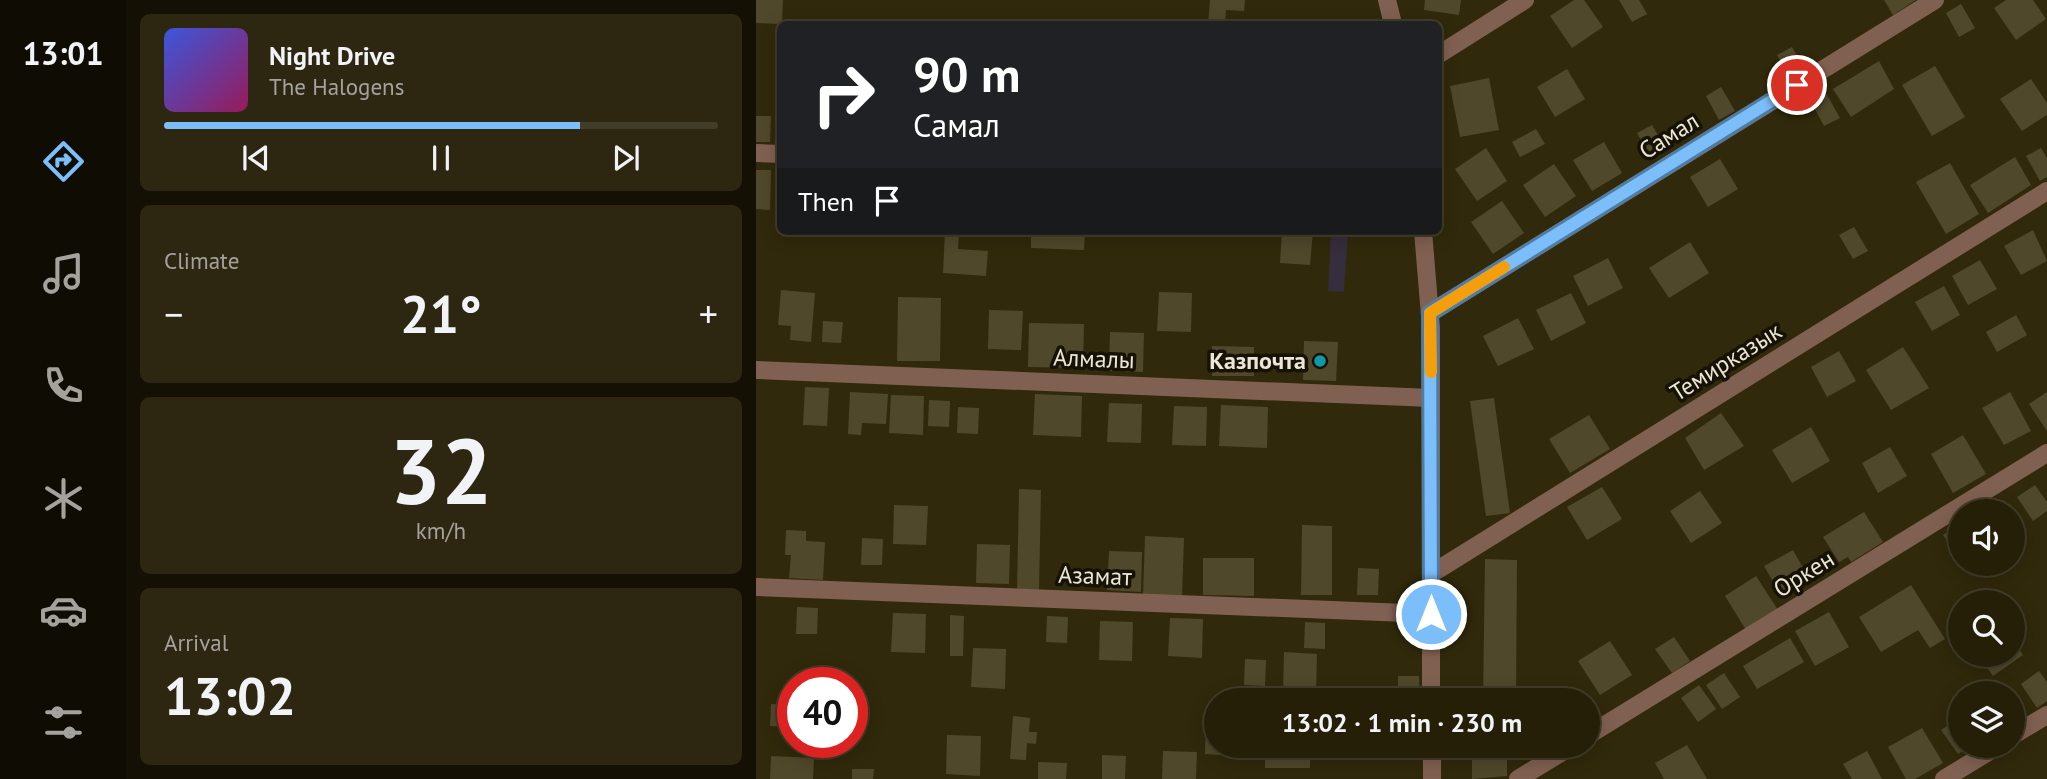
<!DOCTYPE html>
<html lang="en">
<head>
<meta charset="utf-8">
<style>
	:root { --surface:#251f08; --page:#2d2712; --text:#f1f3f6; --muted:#a3a29c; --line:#423d29; --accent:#7cbef9 }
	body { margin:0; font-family:"PT Sans",sans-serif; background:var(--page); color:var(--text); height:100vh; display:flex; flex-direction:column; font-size:26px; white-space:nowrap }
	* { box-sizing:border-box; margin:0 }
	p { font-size:23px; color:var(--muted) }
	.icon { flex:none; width:38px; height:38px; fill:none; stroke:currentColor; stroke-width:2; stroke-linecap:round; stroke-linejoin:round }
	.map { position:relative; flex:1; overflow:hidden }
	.drawer { display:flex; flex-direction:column; gap:14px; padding:14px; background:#141104; width:630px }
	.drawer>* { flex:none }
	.guide { position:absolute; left:21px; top:21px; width:665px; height:214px; border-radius:10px; box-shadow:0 4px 18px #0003,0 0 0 2px var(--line); background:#202124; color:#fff; overflow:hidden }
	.buttons { position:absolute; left:1192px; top:499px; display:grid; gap:14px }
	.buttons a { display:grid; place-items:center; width:77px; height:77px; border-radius:50%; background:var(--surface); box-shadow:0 4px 18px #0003,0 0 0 2px var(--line); font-size:35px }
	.speed { position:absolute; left:21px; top:667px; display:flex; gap:14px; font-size:35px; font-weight:700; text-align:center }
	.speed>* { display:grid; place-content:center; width:91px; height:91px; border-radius:50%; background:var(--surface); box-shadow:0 4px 18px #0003,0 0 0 2px var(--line); line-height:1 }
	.speed .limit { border:10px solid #d22; background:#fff; color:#111 }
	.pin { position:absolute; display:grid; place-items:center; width:60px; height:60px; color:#fff; margin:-30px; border:4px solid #fff; border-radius:50%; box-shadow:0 2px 7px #0007 }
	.me { position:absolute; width:77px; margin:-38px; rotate:0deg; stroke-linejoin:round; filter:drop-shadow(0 0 5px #0008) }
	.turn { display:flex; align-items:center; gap:24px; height:147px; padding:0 21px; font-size:32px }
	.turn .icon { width:91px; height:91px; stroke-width:2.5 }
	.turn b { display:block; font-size:49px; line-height:60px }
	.then { display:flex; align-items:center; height:66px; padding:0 21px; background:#0003; gap:14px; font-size:26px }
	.big { font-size:52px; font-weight:600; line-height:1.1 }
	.drawer .tile { flex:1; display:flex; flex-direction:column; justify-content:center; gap:10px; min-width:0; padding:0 24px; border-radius:10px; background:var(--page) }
	.drawer .dial { align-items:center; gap:0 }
	.dial b { font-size:91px; line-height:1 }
	.song { display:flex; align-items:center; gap:21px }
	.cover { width:84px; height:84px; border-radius:10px; background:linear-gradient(135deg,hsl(230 70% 55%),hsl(330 70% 35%)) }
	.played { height:7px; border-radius:4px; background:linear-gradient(90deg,var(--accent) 75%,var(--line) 75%) }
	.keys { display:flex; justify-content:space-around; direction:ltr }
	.heat { display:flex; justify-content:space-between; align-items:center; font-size:38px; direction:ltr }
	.trip { position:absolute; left:448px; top:688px; width:396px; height:70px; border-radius:35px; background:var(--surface); box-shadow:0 4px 18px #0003,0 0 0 2px var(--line); font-weight:600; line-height:70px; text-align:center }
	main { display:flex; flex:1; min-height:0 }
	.tab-bar { display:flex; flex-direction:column; width:126px; justify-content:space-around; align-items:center; background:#0f0c03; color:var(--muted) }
	.tab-bar .icon { width:49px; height:49px }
	.tab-bar .on { color:var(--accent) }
	.tab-bar b { font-size:32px; color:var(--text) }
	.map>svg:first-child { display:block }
</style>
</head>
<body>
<main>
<nav class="tab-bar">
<b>13:01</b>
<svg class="icon on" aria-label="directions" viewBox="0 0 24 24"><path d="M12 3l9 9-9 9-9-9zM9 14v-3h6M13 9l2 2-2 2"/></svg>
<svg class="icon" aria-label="music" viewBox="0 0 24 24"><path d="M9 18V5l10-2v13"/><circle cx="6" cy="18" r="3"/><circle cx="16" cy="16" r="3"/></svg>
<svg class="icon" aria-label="phone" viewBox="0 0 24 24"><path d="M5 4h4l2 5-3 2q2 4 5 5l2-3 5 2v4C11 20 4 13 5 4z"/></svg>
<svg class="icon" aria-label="climate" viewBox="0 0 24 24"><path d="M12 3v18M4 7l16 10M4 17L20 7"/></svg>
<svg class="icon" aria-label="car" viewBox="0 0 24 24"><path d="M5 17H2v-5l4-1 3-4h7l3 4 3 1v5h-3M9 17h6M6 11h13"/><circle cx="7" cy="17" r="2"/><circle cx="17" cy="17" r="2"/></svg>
<svg class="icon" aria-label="filters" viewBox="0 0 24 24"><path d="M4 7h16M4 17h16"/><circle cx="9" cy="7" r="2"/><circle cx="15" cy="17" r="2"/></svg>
</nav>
<section class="drawer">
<div class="tile">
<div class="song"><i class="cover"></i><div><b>Night Drive</b><p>The Halogens</p></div></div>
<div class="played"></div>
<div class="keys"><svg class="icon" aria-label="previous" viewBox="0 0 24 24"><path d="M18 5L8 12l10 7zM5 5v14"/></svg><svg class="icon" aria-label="pause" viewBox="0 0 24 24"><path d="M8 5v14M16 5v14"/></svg><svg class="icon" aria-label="next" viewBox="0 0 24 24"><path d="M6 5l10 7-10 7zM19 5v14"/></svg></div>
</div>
<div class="tile"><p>Climate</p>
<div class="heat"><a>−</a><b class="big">21°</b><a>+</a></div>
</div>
<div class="tile dial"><b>32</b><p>km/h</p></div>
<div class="tile"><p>Arrival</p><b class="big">13:02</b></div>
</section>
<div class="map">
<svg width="1291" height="779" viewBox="0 0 1291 779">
	<rect width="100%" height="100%" fill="#31290b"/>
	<path fill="#362d3d" d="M575,231H592L588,292L572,291Z"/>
	<g fill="#50482b">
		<path d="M0,0H27L26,24L0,23Z"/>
		<path d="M454,0H489L488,11L470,10L469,24H452Z"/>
		<path d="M669,0H705L703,15L668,10Z"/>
		<path d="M818,0H828L847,27L816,48L794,16Z"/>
		<path d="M863,0H883L891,14L876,22Z"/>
		<path d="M1128,0H1160L1137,15Z"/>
		<path d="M1250,0H1277L1290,19L1260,40L1238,8Z"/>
		<path d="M1205,4L1219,28L1203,37L1190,13Z"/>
		<path d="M1036,47L1050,71L1035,80L1021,55Z"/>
		<path d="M1123,61L1138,89L1095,117L1077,89Z"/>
		<path d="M1179,66L1209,117L1176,136L1146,85Z"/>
		<path d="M811,69L829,99L799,117L781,87Z"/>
		<path d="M733,78L743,130L704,137L694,86Z"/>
		<path d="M1275,79L1291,103V115L1266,131L1244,99Z"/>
		<path d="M965,87L979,111L963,120L950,96Z"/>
		<path d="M1070,93L1084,118L1068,126L1055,102Z"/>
		<path d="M0,116H15L14,142H0Z"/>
		<path d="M896,125L910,149L895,158L881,133Z"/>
		<path d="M780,129L789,144L764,157L756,142Z"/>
		<path d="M848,142L866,173L836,191L817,160Z"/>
		<path d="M730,148L751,181L721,201L699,169Z"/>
		<path d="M1285,148L1291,158V177L1284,181L1270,156Z"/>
		<path d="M1259,157L1275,185L1232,213L1214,185Z"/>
		<path d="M964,159L982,189L952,207L934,177Z"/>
		<path d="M1194,163L1223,214L1190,234L1160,182Z"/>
		<path d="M798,164L820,196L789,217L767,185Z"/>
		<path d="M0,170H15L14,210L0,209Z"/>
		<path d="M746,201L768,233L737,254L715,222Z"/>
		<path d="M1098,227L1112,251L1097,259L1083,235Z"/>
		<path d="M1277,230L1291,261L1265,275L1248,246Z"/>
		<path d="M189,231H203L202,249L232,251L230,276L187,273Z"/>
		<path d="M275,231H329L328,250L275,248Z"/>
		<path d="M526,231H557L554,265L524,263Z"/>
		<path d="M934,242L953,273L913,298L893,268Z"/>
		<path d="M852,258L867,288L832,306L817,276Z"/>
		<path d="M1224,260L1241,289L1212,305L1196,276Z"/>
		<path d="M1188,286L1204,315L1176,331L1159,302Z"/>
		<path d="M25,290L59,293L55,342L34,340L35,326L22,325Z"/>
		<path d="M403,292L436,293L435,332L401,331Z"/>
		<path d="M815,293L830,323L795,341L780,310Z"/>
		<path d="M142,297L185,298L184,361H141Z"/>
		<path d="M233,310L267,311L265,350L232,349Z"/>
		<path d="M1260,315L1271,335L1241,352L1230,332Z"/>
		<path d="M762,318L778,349L742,366L727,336Z"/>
		<path d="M67,321L87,322L85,343L66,342Z"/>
		<path d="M273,323L328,324L327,368L272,367Z"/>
		<path d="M354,332L388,333L387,372L353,371Z"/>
		<path d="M548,341L582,342L580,381L547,380Z"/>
		<path d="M456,346L498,347V376H456Z"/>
		<path d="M1147,347L1173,388L1135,410L1110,370Z"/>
		<path d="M1083,351L1100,381L1071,397L1055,367Z"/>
		<path d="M49,387L73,388L71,426L47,425Z"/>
		<path d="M94,392L132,394L130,424L106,423L105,435L92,434Z"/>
		<path d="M1254,392L1275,431L1248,445L1226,408Z"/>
		<path d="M1291,392V431L1273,404Z"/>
		<path d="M279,394L326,396L325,437L277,435Z"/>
		<path d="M135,395L168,396L167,435L133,433Z"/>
		<path d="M738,398L754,513L730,516L714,401Z"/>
		<path d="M173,400L194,401L193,427L172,426Z"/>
		<path d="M353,403L386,404L385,443L351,442Z"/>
		<path d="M465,405L512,407L511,448L463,446Z"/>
		<path d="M418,406L451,407L450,446L416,445Z"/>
		<path d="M202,407L223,408L222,434L201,433Z"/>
		<path d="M965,413L988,446L948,470L929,438Z"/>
		<path d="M833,415L854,449L814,473L793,439Z"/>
		<path d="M1055,427L1074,461L1036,483L1016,450Z"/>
		<path d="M1207,435L1230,474L1197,493L1175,454Z"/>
		<path d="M1134,447L1151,476L1122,493L1106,463Z"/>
		<path d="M1279,485L1291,502V511L1277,521L1261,497Z"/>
		<path d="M846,487L866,519L831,540L811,507Z"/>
		<path d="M263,489L285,490L283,591L261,590Z"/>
		<path d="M944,491L966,523L935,543L914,511Z"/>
		<path d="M1248,500L1255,511H1232Z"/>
		<path d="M138,505L172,506L170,545L137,544Z"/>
		<path d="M1108,512L1127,542L1095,562L1092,557L1083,562L1067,537Z"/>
		<path d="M1204,523V560L1187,535Z"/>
		<path d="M546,525L576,526V595H545Z"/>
		<path d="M30,530L50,531V541L69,542L67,580L33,578L35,555H29Z"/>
		<path d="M389,536L428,538L426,597L387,596Z"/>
		<path d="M106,538L127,539L126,565H105Z"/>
		<path d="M221,544L254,545L253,584L220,583Z"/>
		<path d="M1037,550L1053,579L1025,595L1008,566Z"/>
		<path d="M353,551L386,552L385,592L351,590Z"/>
		<path d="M447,558H498V596L447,595Z"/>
		<path d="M729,559L761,560L760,700H727Z"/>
		<path d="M602,568L623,569L622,595H601Z"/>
		<path d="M1000,576L1022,610L990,630L969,596Z"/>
		<path d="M1155,585L1189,639L1174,648L1162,630L1125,652L1103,617Z"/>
		<path d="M41,607L62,608L61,634H40Z"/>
		<path d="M1073,612L1093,647L1059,666L1039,631Z"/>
		<path d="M137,613L170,614L169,653L135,652Z"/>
		<path d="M194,615L208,616L207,656H194Z"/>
		<path d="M291,616L312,617L311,643L290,642Z"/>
		<path d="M414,618L447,619L446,658L412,656Z"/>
		<path d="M344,621L377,622L376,661L343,660Z"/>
		<path d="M549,622L569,623V649L548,648Z"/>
		<path d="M918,637L934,661L916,673L899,649Z"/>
		<path d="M1034,638L1048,662L1001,689L987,666Z"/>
		<path d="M1256,639L1267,655L1237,676L1222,654H1256Z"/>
		<path d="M854,641L876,675L844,695L822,661Z"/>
		<path d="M217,648L250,649L249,689L215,687Z"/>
		<path d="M528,652L561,654L560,693L527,692Z"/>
		<path d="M489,659L510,660L509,686L488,685Z"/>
		<path d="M1283,671L1291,682V701L1281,708L1265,684Z"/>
		<path d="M968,673L984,697L966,709L950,685Z"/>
		<path d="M642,676H663L664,700H642Z"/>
		<path d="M943,685L960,709L942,722L925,698Z"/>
		<path d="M15,704L37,705V727L14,726Z"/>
		<path d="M450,715L460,716V746H483L482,756L449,754Z"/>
		<path d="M257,716L274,718L273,732H281L280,744L271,743L270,760L254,759Z"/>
		<path d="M1204,717V746H1214L1202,754L1185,730Z"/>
		<path d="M1166,728L1187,763L1159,779H1150L1132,747Z"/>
		<path d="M191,735L225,736L224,776L190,774Z"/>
		<path d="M931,745L951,779H908L899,763Z"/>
		<rect x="509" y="746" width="45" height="22"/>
		<path d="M407,751L441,752L440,779H406Z"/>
		<path d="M716,751L751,752V776L716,779Z"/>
		<path d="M1111,751L1126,779H1096L1087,764Z"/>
		<path d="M346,755L370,756L369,779H346Z"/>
		<path d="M15,756L58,758L57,779H14Z"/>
		<path d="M282,762L311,763L310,779H282Z"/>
		<path d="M96,769H118L117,779H96Z"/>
	</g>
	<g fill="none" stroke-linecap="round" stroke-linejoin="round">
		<g stroke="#806051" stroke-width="18">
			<path d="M631,0L637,24"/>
			<path d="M682,55L769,0"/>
			<path d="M0,153L24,154"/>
			<path d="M667,231L675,328V700"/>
			<path d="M674,313L1179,0"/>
			<path d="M0,370L675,398"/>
			<path d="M675,574L1291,191"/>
			<path d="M0,587L675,614"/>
			<path d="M831,736L1291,453"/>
			<path d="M1256,736L1291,715"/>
			<path d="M676,746V779"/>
			<path d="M762,779L816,746"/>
			<path d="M1188,779L1242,746"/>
		</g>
	</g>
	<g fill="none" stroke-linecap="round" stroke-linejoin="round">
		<defs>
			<path id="route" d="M675,614L674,313L1041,85"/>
		</defs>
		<use href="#route" stroke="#517ca2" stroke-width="18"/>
		<use href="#route" stroke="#7cbef9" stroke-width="12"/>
		<path stroke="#f59e0b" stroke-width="12" d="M675,372L674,313L748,267"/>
	</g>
	<circle fill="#0f9aa8" stroke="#161206" stroke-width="2.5" cx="564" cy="361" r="7"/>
	<g text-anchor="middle" stroke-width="7" stroke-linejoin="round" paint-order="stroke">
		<g font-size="24" fill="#ebe6d5" stroke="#161206">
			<text transform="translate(913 136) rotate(-32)" y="8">Самал</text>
			<text transform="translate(338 359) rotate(2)" y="8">Алмалы</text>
			<text transform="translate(970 362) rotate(-32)" y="8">Темирказык</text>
			<text transform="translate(1048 574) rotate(-32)" y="8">Оркен</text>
			<text transform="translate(339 576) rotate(2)" y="8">Азамат</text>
		</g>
		<g font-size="24" font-weight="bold" fill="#ebe6d5" stroke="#161206" text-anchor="end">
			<text x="550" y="369">Казпочта</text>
		</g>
	</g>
</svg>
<div class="buttons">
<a><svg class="icon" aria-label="sound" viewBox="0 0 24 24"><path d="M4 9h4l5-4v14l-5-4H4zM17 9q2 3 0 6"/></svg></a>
<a><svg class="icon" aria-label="search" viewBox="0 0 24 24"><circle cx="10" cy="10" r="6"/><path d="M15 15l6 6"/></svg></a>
<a><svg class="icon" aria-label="layers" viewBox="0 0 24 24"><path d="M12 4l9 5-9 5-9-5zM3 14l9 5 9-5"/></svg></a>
</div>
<div class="speed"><div class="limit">40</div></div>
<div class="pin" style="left:1041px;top:85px;background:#d93025"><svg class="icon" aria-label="arrive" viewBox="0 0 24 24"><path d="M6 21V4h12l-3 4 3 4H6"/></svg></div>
<svg class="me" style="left:675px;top:614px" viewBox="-20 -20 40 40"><circle r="17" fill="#7cbef9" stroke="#fff" stroke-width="3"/><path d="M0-11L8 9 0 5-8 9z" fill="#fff"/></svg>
<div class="trip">13:02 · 1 min · 230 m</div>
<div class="guide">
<div class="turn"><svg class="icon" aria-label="right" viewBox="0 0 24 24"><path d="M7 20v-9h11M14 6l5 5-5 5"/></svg><div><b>90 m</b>Самал</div></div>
<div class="then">Then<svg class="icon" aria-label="arrive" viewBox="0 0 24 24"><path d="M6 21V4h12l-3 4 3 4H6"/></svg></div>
</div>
</div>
</main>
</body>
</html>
